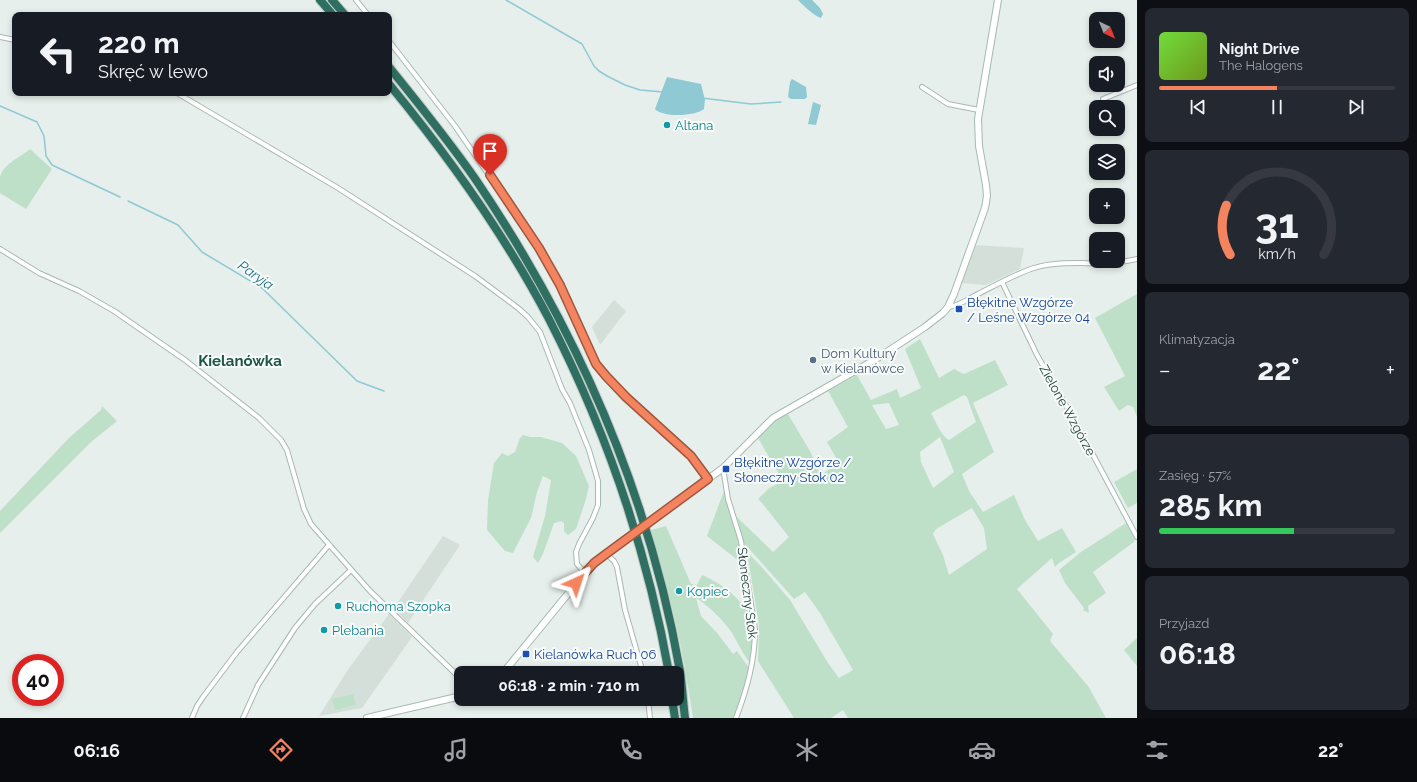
<!DOCTYPE html>
<html lang="pl">
<head>
<meta charset="utf-8">
<style>
	:root { --surface:#171b24; --page:#242831; --text:#f1f3f6; --muted:#9ea1a6; --line:#363941; --accent:#f4845f }
	body { margin:0; font-family:Raleway,sans-serif; background:var(--page); color:var(--text); height:100vh; display:flex; flex-direction:column; font-size:15px; white-space:nowrap }
	* { box-sizing:border-box; margin:0 }
	p { font-size:13px; color:var(--muted) }
	.icon { flex:none; width:22px; height:22px; fill:none; stroke:currentColor; stroke-width:2; stroke-linecap:round; stroke-linejoin:round }
	.map { position:relative; flex:1; overflow:hidden }
	.drawer { display:flex; flex-direction:column; gap:8px; padding:8px; background:#0d0f14; width:280px }
	.drawer>* { flex:none }
	.guide { position:absolute; left:12px; top:12px; width:380px; height:84px; border-radius:8px; box-shadow:0 2px 6px #0003; background:#171b24; color:var(--text); overflow:hidden }
	.needle { width:26px; rotate:137deg }
	.buttons { position:absolute; left:1089px; top:12px; display:grid; gap:8px }
	.buttons a { display:grid; place-items:center; width:36px; height:36px; border-radius:8px; background:var(--surface); box-shadow:0 2px 6px #0003; font-size:20px }
	.speed { position:absolute; left:12px; top:654px; display:flex; gap:8px; font-size:20px; font-weight:700; text-align:center }
	.speed>* { display:grid; place-content:center; width:52px; height:52px; border-radius:50%; background:var(--surface); box-shadow:0 2px 6px #0003; line-height:1 }
	.speed .limit { border:6px solid #d22; background:#fff; color:#111 }
	.pin { position:absolute; display:grid; place-items:center; width:34px; height:34px; color:#fff; margin:-41px -17px; border-radius:50% 50% 50% 0; rotate:-45deg; box-shadow:0 0 4px #0007 }
	.pin .icon { rotate:45deg }
	.me { position:absolute; width:44px; margin:-22px; rotate:42deg; stroke-linejoin:round; filter:drop-shadow(0 0 3px #0008) }
	.turn { display:flex; align-items:center; gap:14px; height:84px; padding:0 20px; font-size:18px }
	.turn .icon { width:52px; height:52px; stroke-width:2.5 }
	.turn b { display:block; font-size:28px; line-height:34px }
	.big { font-size:30px; font-weight:700; line-height:1.1 }
	.drawer .widget { flex:1; display:flex; flex-direction:column; justify-content:center; gap:6px; min-width:0; padding:0 14px; border-radius:8px; background:var(--page) }
	.drawer .dial { align-items:center; gap:0 }
	.dial svg { height:104px; overflow:visible; fill:none; stroke:var(--line); stroke-width:7; stroke-linecap:round; text-anchor:middle }
	.dial text { fill:var(--text); stroke:none }
	.song { display:flex; align-items:center; gap:12px }
	.cover { width:48px; height:48px; border-radius:6px; background:linear-gradient(135deg,hsl(100 70% 55%),hsl(80 70% 35%)) }
	.played { height:4px; border-radius:2px; background:linear-gradient(90deg,var(--accent) 50%,var(--line) 50%) }
	.keys { display:flex; justify-content:space-around; direction:ltr }
	.heat { display:flex; justify-content:space-between; align-items:center; font-size:22px; direction:ltr }
	.charge { height:6px; border-radius:3px; background:linear-gradient(90deg,#34c759 57%,var(--line) 0) }
	.trip { position:absolute; left:454px; top:666px; width:230px; height:40px; border-radius:8px; background:var(--surface); box-shadow:0 2px 6px #0003; font-weight:700; line-height:40px; text-align:center }
	.tab-bar { display:flex; height:64px; justify-content:space-around; align-items:center; background:#090b0e; color:var(--muted) }
	.tab-bar .icon { width:28px; height:28px }
	.tab-bar .active { color:var(--accent) }
	.tab-bar b { font-size:18px; color:var(--text) }
	main { display:flex; flex:1; min-height:0 }
	.map>svg:first-child { display:block }
</style>
</head>
<body>
<main>
<div class="map">
<svg width="1137" height="718" viewBox="0 0 1137 718">
	<rect width="100%" height="100%" fill="#e6efeb"/>
	<g fill="#d4dfda">
		<path d="M976,245L1024,248L1020,269L986,285L962,283Z"/>
		<path d="M614,300L626,311L600,345L592,327Z"/>
		<path d="M443,536L460,545L408,623L394,608Z"/>
		<path d="M389,614L412,637L362,708L319,716L347,671Z"/>
	</g>
	<g fill="#bfe0c8" fill-rule="evenodd">
		<path d="M30,149L52,169L26,209L0,193C0,188 0,181 0,177C4,163 21,157 30,149Z"/>
		<path d="M1137,294V417L1133,407L1128,405L1119,411L1104,387L1125,376L1095,318Z"/>
		<path d="M920,339L939,378L954,369L964,374L995,360L1008,385L973,403L994,452L962,474L969,491L983,512L1014,495L1025,520L1038,541L1062,528L1076,552L1059,563L1055,567L1052,558L1017,589L1053,634L1050,641L1088,686L1106,718H848L843,710L831,718H794L758,661L759,625L747,552L760,565L790,600L828,663L839,678L853,670L820,613L805,592L794,599L744,543L737,517L773,552L789,537L762,503L758,499L769,488L783,481L758,438C766,429 775,417 788,414L811,453L818,470L822,474L839,463L827,442L848,427L828,391L857,375L871,400L897,389L900,398L921,388L905,349ZM964,395L967,397L976,422L949,440C940,435 936,421 931,413ZM889,403L899,425L886,429L872,405ZM940,437L954,472L933,488L921,462L920,452ZM972,508L984,528L987,549L949,575L943,555L933,534L936,529Z"/>
		<path d="M102,406L117,421L91,442L0,533V511L69,438L101,410Z"/>
		<path d="M523,435L530,437H541L562,443L576,456L589,486L586,499L576,529L568,535L564,531V523L561,521L554,523L543,554L538,563L533,557L545,516L551,480L543,476L537,492L531,518L513,553L505,551L487,530L488,500L494,463L502,453L508,456L515,452L520,438Z"/>
		<path d="M1137,469V503L1128,508L1114,482Z"/>
		<path d="M724,491L738,540L744,565L707,536Z"/>
		<path d="M1126,523L1135,539L1134,542L1093,572L1106,593L1088,606L1089,613L1083,610L1084,608L1065,583L1059,570L1081,552Z"/>
		<path d="M666,526L691,584L697,585L702,575C720,583 734,593 746,609C748,612 752,616 753,619C755,632 752,650 750,663C743,654 738,643 732,633C723,620 709,606 696,598L701,616L718,634L733,654L737,651L749,668L744,692L734,718H693C684,653 670,593 651,530Z"/>
		<path d="M1137,638V666L1124,650Z"/>
		<path d="M353,694L356,705L335,710L332,699Z"/>
	</g>
	<g fill="#8ec9d4">
		<path d="M798,0H812L820,8L823,14L821,18C813,15 805,7 798,0Z"/>
		<path d="M667,77L701,84L705,100L704,109C696,116 663,118 655,109Z"/>
		<path d="M792,79L806,87L807,97L805,99H791L788,97L790,82Z"/>
		<path d="M813,102L821,105L816,125L808,124Z"/>
	</g>
	<g fill="none" stroke-linecap="round" stroke-linejoin="round">
		<g stroke="#8ec9d4" stroke-width="1.5">
			<path d="M506,0L582,44L594,66L599,71L607,76L625,85L640,90L663,92"/>
			<path d="M702,98L751,104L781,102"/>
			<path d="M0,106L37,122L44,136L46,156L52,165L120,197"/>
			<path d="M128,201L178,225L202,252L262,288L357,381L384,391"/>
		</g>
		<defs>
			<g id="street">
				<path d="M356,0L368,15"/>
				<path d="M0,37L15,40"/>
				<path d="M389,41L455,126L539,248L560,285L596,364L606,376L626,397L691,456L708,479"/>
				<path d="M922,87L948,104L979,110"/>
				<path d="M177,93L338,188L475,276L518,308L528,317L540,332L562,389L570,403L589,450L598,481V505L593,518L579,544L576,552L577,564L585,573"/>
				<path d="M1103,99L1137,85"/>
				<path d="M0,249L39,273L79,291L114,311L185,360L259,418L281,440L287,450L304,509L311,524L370,591L461,679"/>
				<path d="M1002,282L1037,355L1076,423L1137,537"/>
				<path d="M948,307C959,306 968,299 978,294C996,285 1015,274 1034,268C1067,258 1103,268 1137,259"/>
				<path d="M723,468L728,499L741,541L755,629C755,661 747,689 736,718"/>
				<path d="M606,554L614,561L617,567L625,610L643,673"/>
				<path d="M648,699L650,718"/>
				<path d="M192,718L197,706L203,697L237,652L329,545"/>
				<path d="M243,718L258,685L295,628L315,604L351,570"/>
			</g>
			<g id="secondary">
				<path d="M658,516L723,468L773,418L876,359L925,327L943,313L948,307L954,294L985,208L987,196L986,185L979,146L978,119L998,0"/>
				<path d="M503,673L585,573L594,563L620,543"/>
				<path d="M367,718L461,696"/>
			</g>
			<g id="highway">
				<path d="M320,0L333,15"/>
				<path d="M332,0L345,15"/>
				<path d="M389,67C419,104 449,141 476,180C576,328 649,494 680,671C682,686 683,702 685,718"/>
				<path d="M389,84C449,157 505,235 549,319C606,430 647,550 669,673"/>
				<path d="M672,699L675,718"/>
			</g>
		</defs>
		<use href="#street" stroke="#a8b8b2" stroke-width="6"/>
		<use href="#secondary" stroke="#a4bbb3" stroke-width="8"/>
		<use href="#highway" stroke="#c2cac8" stroke-width="10"/>
		<use href="#street" stroke="#fff" stroke-width="4"/>
		<use href="#secondary" stroke="#fff" stroke-width="6"/>
		<use href="#highway" stroke="#2f6f62" stroke-width="8"/>
		<defs>
			<path id="secondary-bridge" d="M620,543L658,516"/>
		</defs>
		<use href="#secondary-bridge" stroke="#a4bbb3" stroke-width="8" stroke-linecap="butt"/>
		<use href="#secondary-bridge" stroke="#fff" stroke-width="6"/>
	</g>
	<g fill="none" stroke-linecap="round" stroke-linejoin="round">
		<defs>
			<path id="route" d="M490,175L539,248L560,285L596,364L606,376L626,397L691,456L708,479L606,554L594,563L576,583"/>
		</defs>
		<use href="#route" stroke="#9f563e" stroke-width="10"/>
		<use href="#route" stroke="#f4845f" stroke-width="7"/>
	</g>
	<g fill="#0f9aa8" stroke="#f7fbf9" stroke-width="1.5">
		<circle cx="667" cy="125" r="4"/>
		<circle cx="679" cy="591" r="4"/>
		<circle cx="338" cy="606" r="4"/>
		<circle cx="324" cy="630" r="4"/>
	</g>
	<g fill="#1a4fb4" stroke="#f7fbf9" stroke-width="1.5">
		<rect x="955" y="305" width="8" height="8" rx="2"/>
		<rect x="722" y="465" width="8" height="8" rx="2"/>
		<rect x="522" y="650" width="8" height="8" rx="2"/>
	</g>
	<circle fill="#5c6f8a" stroke="#f7fbf9" stroke-width="1.5" cx="813" cy="360" r="4"/>
	<g text-anchor="middle" stroke-width="4" stroke-linejoin="round" paint-order="stroke">
		<g font-size="13" fill="#0d838f" stroke="#f7fbf9" text-anchor="start">
			<text x="675" y="130">Altana</text>
			<text x="687" y="596">Kopiec</text>
			<text x="346" y="611">Ruchoma Szopka</text>
			<text x="332" y="635">Plebania</text>
		</g>
		<g font-size="13" fill="#164399" stroke="#f7fbf9" text-anchor="start">
			<text x="967" y="307">Błękitne Wzgórze<tspan x="967" dy="15">/ Leśne Wzgórze 04</tspan></text>
			<text x="734" y="467">Błękitne Wzgórze /<tspan x="734" dy="15">Słoneczny Stok 02</tspan></text>
			<text x="534" y="659">Kielanówka Ruch 06</text>
		</g>
		<g font-size="13" fill="#4e5e75" stroke="#f7fbf9" text-anchor="start">
			<text x="821" y="358">Dom Kultury<tspan x="821" dy="15">w Kielanówce</tspan></text>
		</g>
		<g font-size="13" fill="#24423a" stroke="#f7fbf9">
			<text transform="translate(1068 410) rotate(61)" y="5">Zielone Wzgórze</text>
			<text transform="translate(748 593) rotate(83)" y="5">Słoneczny Stok</text>
		</g>
		<g font-size="14" font-style="italic" fill="#1c6f80" stroke="#f7fbf9">
			<text transform="translate(256 275) rotate(35)" y="5">Paryja</text>
		</g>
		<g font-size="15" font-weight="bold" fill="#1f5548" stroke="#f7fbf9">
			<text x="240" y="366">Kielanówka</text>
		</g>
	</g>
</svg>
<div class="buttons">
<a><svg class="needle" viewBox="-14 -14 28 28"><path d="M0-13l5 13h-10z" fill="#e53935"/><path d="M0 13l5-13h-10z" fill="#9ea1a6"/></svg></a>
<a><svg class="icon" aria-label="sound" viewBox="0 0 24 24"><path d="M4 9h4l5-4v14l-5-4H4zM17 9q2 3 0 6"/></svg></a>
<a><svg class="icon" aria-label="search" viewBox="0 0 24 24"><circle cx="10" cy="10" r="6"/><path d="M15 15l6 6"/></svg></a>
<a><svg class="icon" aria-label="layers" viewBox="0 0 24 24"><path d="M12 4l9 5-9 5-9-5zM3 14l9 5 9-5"/></svg></a>
<a>+</a>
<a>−</a>
</div>
<div class="speed"><div class="limit">40</div></div>
<div class="pin" style="left:490px;top:175px;background:#d93025"><svg class="icon" aria-label="arrive" viewBox="0 0 24 24"><path d="M6 21V4h12l-3 4 3 4H6"/></svg></div>
<svg class="me" style="left:576px;top:583px" viewBox="-20 -20 40 40"><path d="M0-17L14 15 0 8-14 15z" fill="#f4845f" stroke="#fff" stroke-width="4"/></svg>
<div class="trip">06:18 · 2 min · 710 m</div>
<div class="guide">
<div class="turn"><svg class="icon" aria-label="left" viewBox="0 0 24 24"><path d="M17 20v-9H6M10 6l-5 5 5 5"/></svg><div><b>220 m</b>Skręć w lewo</div></div>
</div>
</div>
<section class="drawer">
<div class="widget">
<div class="song"><i class="cover"></i><div><b>Night Drive</b><p>The Halogens</p></div></div>
<div class="played"></div>
<div class="keys"><svg class="icon" aria-label="previous" viewBox="0 0 24 24"><path d="M18 5L8 12l10 7zM5 5v14"/></svg><svg class="icon" aria-label="pause" viewBox="0 0 24 24"><path d="M8 5v14M16 5v14"/></svg><svg class="icon" aria-label="next" viewBox="0 0 24 24"><path d="M6 5l10 7-10 7zM19 5v14"/></svg></div>
</div>
<div class="widget dial"><svg viewBox="0 0 100 80">
<path d="M14 69A42 42 0 1 1 86 69"/>
<path d="M14 69A42 42 0 0 1 11 31" stroke="#f4845f"/>
<text x="50" y="56" font-size="32" font-weight="700">31</text>
<text x="50" y="72" font-size="11">km/h</text>
</svg></div>
<div class="widget"><p>Klimatyzacja</p>
<div class="heat"><a>−</a><b class="big">22°</b><a>+</a></div>
</div>
<div class="widget"><p>Zasięg · 57%</p><b class="big">285 km</b><div class="charge"></div></div>
<div class="widget"><p>Przyjazd</p><b class="big">06:18</b></div>
</section>
</main>
<nav class="tab-bar">
<b>06:16</b>
<svg class="icon active" aria-label="directions" viewBox="0 0 24 24"><path d="M12 3l9 9-9 9-9-9zM9 14v-3h6M13 9l2 2-2 2"/></svg>
<svg class="icon" aria-label="music" viewBox="0 0 24 24"><path d="M9 18V5l10-2v13"/><circle cx="6" cy="18" r="3"/><circle cx="16" cy="16" r="3"/></svg>
<svg class="icon" aria-label="phone" viewBox="0 0 24 24"><path d="M5 4h4l2 5-3 2q2 4 5 5l2-3 5 2v4C11 20 4 13 5 4z"/></svg>
<svg class="icon" aria-label="climate" viewBox="0 0 24 24"><path d="M12 3v18M4 7l16 10M4 17L20 7"/></svg>
<svg class="icon" aria-label="car" viewBox="0 0 24 24"><path d="M5 17H2v-5l4-1 3-4h7l3 4 3 1v5h-3M9 17h6M6 11h13"/><circle cx="7" cy="17" r="2"/><circle cx="17" cy="17" r="2"/></svg>
<svg class="icon" aria-label="filters" viewBox="0 0 24 24"><path d="M4 7h16M4 17h16"/><circle cx="9" cy="7" r="2"/><circle cx="15" cy="17" r="2"/></svg>
<b>22°</b>
</nav>
</body>
</html>
